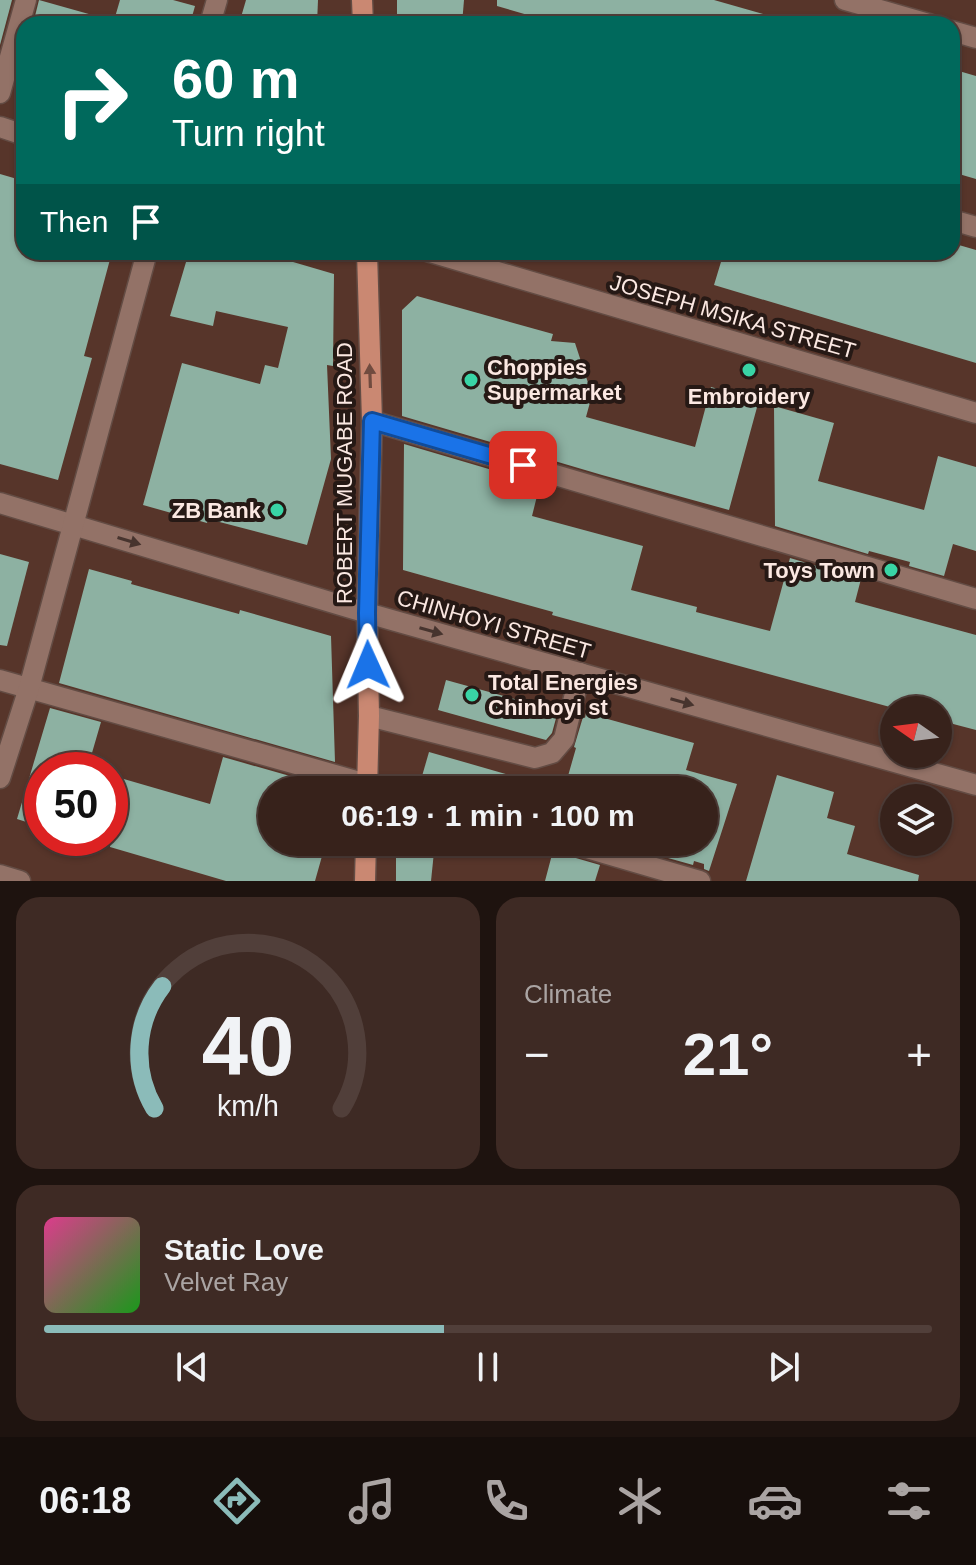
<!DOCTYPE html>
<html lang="en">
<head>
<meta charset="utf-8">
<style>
	:root { --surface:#37221b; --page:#3e2a24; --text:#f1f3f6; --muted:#aaa4a3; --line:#513f3a; --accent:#8bbbb9 }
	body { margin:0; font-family:Arial,sans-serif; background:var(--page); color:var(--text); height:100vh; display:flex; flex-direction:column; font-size:30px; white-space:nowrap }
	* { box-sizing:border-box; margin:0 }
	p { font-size:26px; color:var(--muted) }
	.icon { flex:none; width:44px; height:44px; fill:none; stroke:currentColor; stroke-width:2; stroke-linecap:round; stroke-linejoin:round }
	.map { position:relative; height:881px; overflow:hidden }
	.sheet { display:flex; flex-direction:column; gap:16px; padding:16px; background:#1e130f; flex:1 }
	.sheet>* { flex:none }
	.top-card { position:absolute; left:16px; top:16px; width:944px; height:244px; border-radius:24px; box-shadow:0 2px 6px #0004,0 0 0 2px var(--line); background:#00695c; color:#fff; overflow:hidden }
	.needle { width:52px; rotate:284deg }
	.buttons { position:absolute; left:880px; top:696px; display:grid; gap:16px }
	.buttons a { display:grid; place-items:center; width:72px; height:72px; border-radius:50%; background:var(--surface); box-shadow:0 2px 6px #0004,0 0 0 2px var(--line); font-size:40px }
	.speed { position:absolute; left:24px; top:752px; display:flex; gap:16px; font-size:40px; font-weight:700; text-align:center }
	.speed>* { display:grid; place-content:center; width:104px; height:104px; border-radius:50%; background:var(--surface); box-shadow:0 2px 6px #0004,0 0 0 2px var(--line); line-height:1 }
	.speed .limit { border:12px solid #d22; background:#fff; color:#111 }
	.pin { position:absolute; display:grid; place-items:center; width:68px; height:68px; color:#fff; margin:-34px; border-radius:16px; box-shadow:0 4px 12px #0006 }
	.me { position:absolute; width:88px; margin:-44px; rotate:359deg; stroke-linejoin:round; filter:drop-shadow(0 0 6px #0008) }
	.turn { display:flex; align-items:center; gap:28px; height:168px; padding:0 24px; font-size:36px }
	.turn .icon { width:104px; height:104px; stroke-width:2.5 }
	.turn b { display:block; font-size:56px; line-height:68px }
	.then { display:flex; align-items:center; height:76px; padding:0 24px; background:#0003; gap:16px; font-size:30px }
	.big { font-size:60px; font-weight:700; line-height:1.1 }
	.sheet .widget { flex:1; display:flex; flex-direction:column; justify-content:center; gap:12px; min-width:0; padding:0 28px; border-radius:24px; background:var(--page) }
	.sheet .dial { align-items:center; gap:0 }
	.dial svg { height:208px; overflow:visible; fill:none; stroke:var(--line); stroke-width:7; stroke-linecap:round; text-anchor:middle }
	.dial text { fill:var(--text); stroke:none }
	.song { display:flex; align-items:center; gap:24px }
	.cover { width:96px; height:96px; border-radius:12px; background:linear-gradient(135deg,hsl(330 70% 55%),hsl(120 70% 35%)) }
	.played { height:8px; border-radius:4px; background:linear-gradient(90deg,var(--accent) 45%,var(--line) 45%) }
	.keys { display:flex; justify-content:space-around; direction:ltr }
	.heat { display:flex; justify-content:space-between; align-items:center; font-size:44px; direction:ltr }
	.sheet .tiles { flex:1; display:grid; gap:16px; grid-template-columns:1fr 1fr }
	.widget:last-child { grid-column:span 2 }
	.trip { position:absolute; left:258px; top:776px; width:460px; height:80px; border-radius:40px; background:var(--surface); box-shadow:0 2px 6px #0004,0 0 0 2px var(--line); font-weight:700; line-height:80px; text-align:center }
	.dock { display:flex; height:128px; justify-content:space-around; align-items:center; background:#160e0b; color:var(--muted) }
	.dock .icon { width:56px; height:56px }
	.dock .on { color:var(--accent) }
	.dock b { font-size:36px; color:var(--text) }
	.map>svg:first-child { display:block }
</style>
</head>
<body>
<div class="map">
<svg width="976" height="881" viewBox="0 0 976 881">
	<rect width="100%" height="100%" fill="#492d24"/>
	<path fill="#57352a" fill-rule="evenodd" d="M0,0H976V881H0ZM24,24H952V252H24ZM894,710H938V754H894ZM42,770H110V838H42ZM272,790H704V842H272ZM894,798H938V842H894Z"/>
	<g fill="#8db1a2">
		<path d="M0,0H12L0,45Z"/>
		<path d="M39,0L103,18L102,24H33Z"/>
		<path d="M120,0H173L195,6L190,24H113Z"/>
		<path d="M246,0H318L317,24H239Z"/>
		<path d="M397,0H464L462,24H397Z"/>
		<path d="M497,0H714L777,18L776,24H543L545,20L497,6Z"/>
		<path d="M952,69L976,76V179L952,172Z"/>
		<path d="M0,174L24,181V252H112L84,356L92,358L58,480L0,464Z"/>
		<path d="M952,243L976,250V363L714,285L724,252H952Z"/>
		<path d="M189,252H259L334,274L333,366L327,365L331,459L307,545L208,519L207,523L143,505L182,363L260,384L265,365L278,368L288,327L216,311L213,326L170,316Z"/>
		<path d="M417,296L553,334L551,341L575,343L592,395L586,417L695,447L711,387L759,400L729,510L602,475L402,416V310Z"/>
		<path d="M774,406L834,423L818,481L924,510L938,456L976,467V551L953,544L944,576L909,566L910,562L869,551L868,554L775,526Z"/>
		<path d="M404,444L540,484L532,516L643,546L631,590L697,607L696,612L770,631L790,558L861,579L855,602L976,635V730L938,720V710H901L552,615L553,612L403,570Z"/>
		<path d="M0,554L29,562L7,646L0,645Z"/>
		<path d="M89,569L132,581L131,584L239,614L240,610L331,636L335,762L59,683Z"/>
		<path d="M446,680L558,711L552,733L546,740L438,710Z"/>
		<path d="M50,708L101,722L87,770H42V827L17,819Z"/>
		<path d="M586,713L694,743L686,770L737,784L709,871L704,869V864L694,861L693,865L668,858L669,854L648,848L649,842H704V790H564L576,748L574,747L583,717L585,718Z"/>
		<path d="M429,752L541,784L540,790H418Z"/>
		<path d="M223,757L332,788L331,790H272V842H326L315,881H226L110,847V775L210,804Z"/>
		<path d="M777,775L834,792L827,818L855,826L847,854L919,875L918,881H746Z"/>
		<path d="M396,842H435L431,881H396Z"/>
		<path d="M554,847L562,854L600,865L595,881H545Z"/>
	</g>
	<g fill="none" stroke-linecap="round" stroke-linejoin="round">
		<defs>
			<g id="minor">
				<path d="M845,0L929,24"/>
				<path d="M210,24L217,0"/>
				<path d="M952,31L976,38"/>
				<path d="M0,93L26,0"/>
				<path d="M0,127L24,135"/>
				<path d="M952,220L976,227"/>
				<path d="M430,252L976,413"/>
				<path d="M372,421L976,599"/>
				<path d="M0,503L367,613L976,785"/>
				<path d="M0,680L388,790"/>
				<path d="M369,716L535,758L552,753L564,739L580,673"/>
				<path d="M0,778L29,688L147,252"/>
				<path d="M566,842L700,881"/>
				<path d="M0,875L20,881"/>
			</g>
			<g id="major">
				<path d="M362,0L363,24"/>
				<path d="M367,252L372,421L367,613L369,716L367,790"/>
				<path d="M365,881L366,842"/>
			</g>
		</defs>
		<use href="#minor" stroke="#634c44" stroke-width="23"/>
		<use href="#major" stroke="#634c44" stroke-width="23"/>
		<use href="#minor" stroke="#937267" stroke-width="20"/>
		<use href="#major" stroke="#ca8872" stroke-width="20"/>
	</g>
	<defs><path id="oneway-solid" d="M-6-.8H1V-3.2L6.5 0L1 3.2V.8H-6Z" transform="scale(2)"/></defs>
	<use fill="#704b3f" href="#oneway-solid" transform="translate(370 376) rotate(-92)"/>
	<g fill="#47342e">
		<use href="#oneway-solid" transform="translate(129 541) rotate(17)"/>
		<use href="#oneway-solid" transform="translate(431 631) rotate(16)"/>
		<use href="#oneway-solid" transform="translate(682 702) rotate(16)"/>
	</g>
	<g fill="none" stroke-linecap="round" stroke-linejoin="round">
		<defs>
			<path id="route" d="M368,665L367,613L372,421L523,465"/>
		</defs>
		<use href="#route" stroke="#114b97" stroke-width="20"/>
		<use href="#route" stroke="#1a73e8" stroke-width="14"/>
	</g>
	<g fill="#39d4a5" stroke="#261915" stroke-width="3">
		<circle cx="749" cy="370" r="8"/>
		<circle cx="471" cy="380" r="8"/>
		<circle cx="277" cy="510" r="8"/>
		<circle cx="891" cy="570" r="8"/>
		<circle cx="472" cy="695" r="8"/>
	</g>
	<g text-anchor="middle" stroke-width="8" stroke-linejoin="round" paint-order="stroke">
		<g font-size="22" fill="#fbe8e2" stroke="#261915">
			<text transform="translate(733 316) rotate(16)" y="8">JOSEPH MSIKA STREET</text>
			<text transform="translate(344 473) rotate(-90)" y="8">ROBERT MUGABE ROAD</text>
			<text transform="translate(494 624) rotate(16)" y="8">CHINHOYI STREET</text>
		</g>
		<g font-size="22" font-weight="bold" fill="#fbe8e2" stroke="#261915" text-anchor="start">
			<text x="487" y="375">Choppies<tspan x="487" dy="25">Supermarket</tspan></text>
			<text x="749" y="404" text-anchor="middle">Embroidery</text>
			<text x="261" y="518" text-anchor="end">ZB Bank</text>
			<text x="875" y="578" text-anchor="end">Toys Town</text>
			<text x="488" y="690">Total Energies<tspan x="488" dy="25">Chinhoyi st</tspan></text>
		</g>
	</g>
</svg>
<div class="buttons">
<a><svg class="needle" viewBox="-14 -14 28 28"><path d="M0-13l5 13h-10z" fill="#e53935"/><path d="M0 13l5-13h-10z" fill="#aaa4a3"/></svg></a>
<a><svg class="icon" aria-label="layers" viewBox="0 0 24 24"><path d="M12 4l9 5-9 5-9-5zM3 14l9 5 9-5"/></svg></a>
</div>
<div class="speed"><div class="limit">50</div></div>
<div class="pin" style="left:523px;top:465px;background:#d93025"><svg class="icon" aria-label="arrive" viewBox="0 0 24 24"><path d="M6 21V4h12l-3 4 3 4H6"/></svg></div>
<svg class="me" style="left:368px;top:665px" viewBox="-20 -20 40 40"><path d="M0-17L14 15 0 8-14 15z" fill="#1a73e8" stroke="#fff" stroke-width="4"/></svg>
<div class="trip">06:19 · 1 min · 100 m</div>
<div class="top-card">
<div class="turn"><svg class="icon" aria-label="right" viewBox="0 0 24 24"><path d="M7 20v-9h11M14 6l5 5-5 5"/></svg><div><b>60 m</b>Turn right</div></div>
<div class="then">Then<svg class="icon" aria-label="arrive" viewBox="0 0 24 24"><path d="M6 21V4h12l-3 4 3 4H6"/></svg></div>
</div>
</div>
<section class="sheet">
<div class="tiles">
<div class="widget dial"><svg viewBox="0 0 100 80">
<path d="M14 69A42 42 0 1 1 86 69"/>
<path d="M14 69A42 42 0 0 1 17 22" stroke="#8bbbb9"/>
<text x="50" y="56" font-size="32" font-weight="700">40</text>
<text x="50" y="72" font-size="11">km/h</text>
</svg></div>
<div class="widget"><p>Climate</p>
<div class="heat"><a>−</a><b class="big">21°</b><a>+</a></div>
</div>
<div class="widget">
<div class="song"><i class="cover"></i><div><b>Static Love</b><p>Velvet Ray</p></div></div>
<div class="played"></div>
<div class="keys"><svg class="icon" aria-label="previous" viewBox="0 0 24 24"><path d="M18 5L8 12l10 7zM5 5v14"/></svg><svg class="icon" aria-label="pause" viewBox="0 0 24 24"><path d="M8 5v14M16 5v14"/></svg><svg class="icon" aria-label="next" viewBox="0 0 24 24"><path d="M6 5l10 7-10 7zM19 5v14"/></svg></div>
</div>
</div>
</section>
<nav class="dock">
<b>06:18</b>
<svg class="icon on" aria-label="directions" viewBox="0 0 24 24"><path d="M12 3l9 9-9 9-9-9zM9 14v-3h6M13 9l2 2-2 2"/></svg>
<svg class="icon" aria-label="music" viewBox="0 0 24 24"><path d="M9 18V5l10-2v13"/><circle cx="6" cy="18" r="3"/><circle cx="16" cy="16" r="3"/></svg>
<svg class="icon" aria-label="phone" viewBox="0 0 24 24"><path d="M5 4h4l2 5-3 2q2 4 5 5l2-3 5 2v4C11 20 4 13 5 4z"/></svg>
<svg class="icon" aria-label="climate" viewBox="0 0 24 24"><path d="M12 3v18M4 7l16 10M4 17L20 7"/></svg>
<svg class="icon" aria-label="car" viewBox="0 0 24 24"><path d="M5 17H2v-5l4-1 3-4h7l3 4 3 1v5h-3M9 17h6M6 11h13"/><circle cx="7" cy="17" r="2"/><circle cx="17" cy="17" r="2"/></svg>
<svg class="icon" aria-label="filters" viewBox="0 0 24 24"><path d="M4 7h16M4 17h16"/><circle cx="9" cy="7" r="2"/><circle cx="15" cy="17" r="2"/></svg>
</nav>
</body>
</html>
